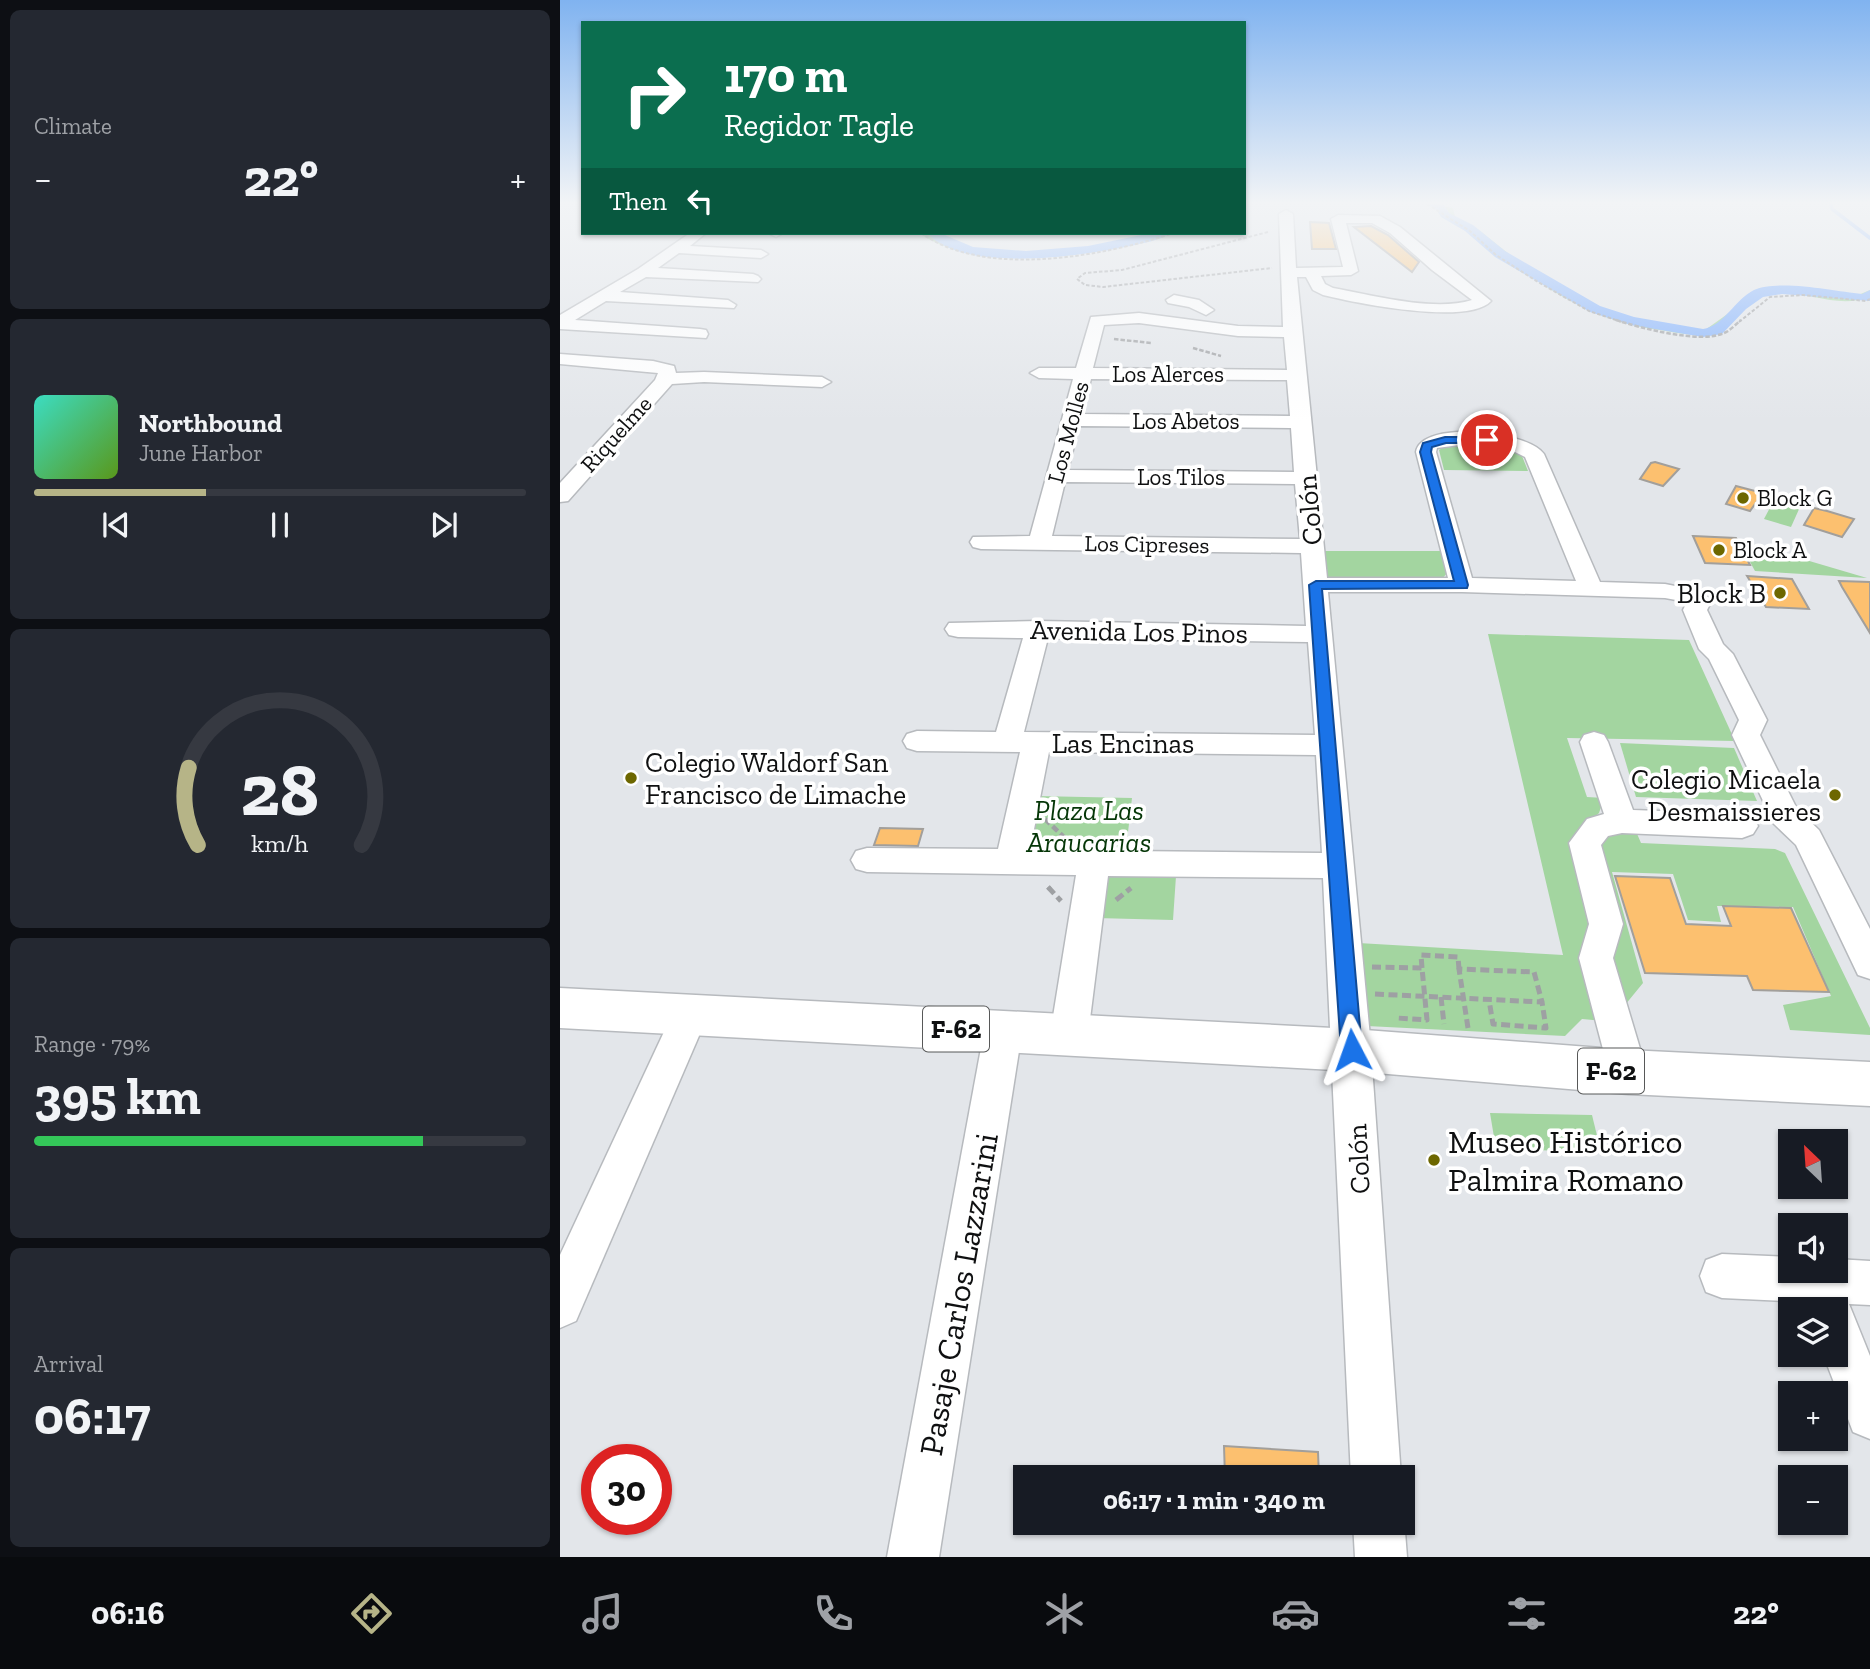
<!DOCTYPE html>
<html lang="en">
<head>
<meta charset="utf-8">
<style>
	:root { --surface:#171b24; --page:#242831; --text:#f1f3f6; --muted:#9ea1a6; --line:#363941; --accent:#b6b487 }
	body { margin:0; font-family:"Zilla Slab",serif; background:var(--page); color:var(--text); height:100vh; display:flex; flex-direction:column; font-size:26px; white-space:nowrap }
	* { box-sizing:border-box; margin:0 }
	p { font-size:23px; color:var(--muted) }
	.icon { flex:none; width:38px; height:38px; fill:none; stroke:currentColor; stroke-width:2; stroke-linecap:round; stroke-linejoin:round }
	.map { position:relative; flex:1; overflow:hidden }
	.details { display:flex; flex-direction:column; gap:10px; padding:10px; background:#0d0f14; width:560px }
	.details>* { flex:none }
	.guide { position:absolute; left:21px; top:21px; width:665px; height:214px; border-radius:0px; box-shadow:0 2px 5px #0004; background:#0b6e4f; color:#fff; overflow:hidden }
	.needle { width:46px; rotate:335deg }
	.tools { position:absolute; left:1218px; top:1129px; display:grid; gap:14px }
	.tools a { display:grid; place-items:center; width:70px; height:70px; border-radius:0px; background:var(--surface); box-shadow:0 2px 5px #0004; font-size:35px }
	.speed { position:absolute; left:21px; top:1444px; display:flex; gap:14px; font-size:35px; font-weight:700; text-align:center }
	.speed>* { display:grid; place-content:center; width:91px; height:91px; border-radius:50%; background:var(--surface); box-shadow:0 2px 5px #0004; line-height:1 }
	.speed .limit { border:10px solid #d22; background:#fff; color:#111 }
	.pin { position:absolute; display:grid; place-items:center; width:60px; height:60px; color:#fff; margin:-30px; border:4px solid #fff; border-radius:50%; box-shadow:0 2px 7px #0007 }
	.me { position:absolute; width:77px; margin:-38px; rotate:356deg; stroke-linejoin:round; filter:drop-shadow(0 0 5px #0008) }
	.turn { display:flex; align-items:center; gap:24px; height:147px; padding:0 28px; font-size:32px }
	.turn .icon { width:91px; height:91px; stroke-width:2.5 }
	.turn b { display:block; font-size:49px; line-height:60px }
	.then { display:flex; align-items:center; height:66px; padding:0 28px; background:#0003; gap:14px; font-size:26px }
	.big { font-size:52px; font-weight:700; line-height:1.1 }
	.details .tile { flex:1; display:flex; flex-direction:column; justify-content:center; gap:10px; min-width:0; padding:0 24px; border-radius:10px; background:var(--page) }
	.details .dial { align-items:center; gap:0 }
	.dial svg { height:182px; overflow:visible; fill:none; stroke:var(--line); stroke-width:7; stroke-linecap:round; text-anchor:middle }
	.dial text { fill:var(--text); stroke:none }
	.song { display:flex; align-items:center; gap:21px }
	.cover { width:84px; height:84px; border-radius:10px; background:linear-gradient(135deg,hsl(170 70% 55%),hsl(90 70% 35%)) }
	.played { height:7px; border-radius:4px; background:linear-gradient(90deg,var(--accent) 35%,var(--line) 35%) }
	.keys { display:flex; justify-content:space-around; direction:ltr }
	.heat { display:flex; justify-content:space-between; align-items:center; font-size:38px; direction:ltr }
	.charge { height:10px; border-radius:5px; background:linear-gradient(90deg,#34c759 79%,var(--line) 0) }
	.trip { position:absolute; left:453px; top:1465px; width:402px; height:70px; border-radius:0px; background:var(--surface); box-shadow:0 2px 5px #0004; font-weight:700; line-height:70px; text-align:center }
	.tabs { display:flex; height:112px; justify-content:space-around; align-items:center; background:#090b0e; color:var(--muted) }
	.tabs .icon { width:49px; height:49px }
	.tabs .active { color:var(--accent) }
	.tabs b { font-size:32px; color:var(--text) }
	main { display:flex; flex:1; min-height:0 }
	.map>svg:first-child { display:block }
</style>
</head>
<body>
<main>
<section class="details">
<div class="tile"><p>Climate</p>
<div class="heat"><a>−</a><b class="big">22°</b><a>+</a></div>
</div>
<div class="tile">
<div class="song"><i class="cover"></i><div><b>Northbound</b><p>June Harbor</p></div></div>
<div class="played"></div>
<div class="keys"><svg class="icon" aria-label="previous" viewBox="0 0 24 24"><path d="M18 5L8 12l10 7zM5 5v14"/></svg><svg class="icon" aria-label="pause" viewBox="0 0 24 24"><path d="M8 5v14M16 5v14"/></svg><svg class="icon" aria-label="next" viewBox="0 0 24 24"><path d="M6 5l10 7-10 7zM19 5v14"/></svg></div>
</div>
<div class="tile dial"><svg viewBox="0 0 100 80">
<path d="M14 69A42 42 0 1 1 86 69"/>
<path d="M14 69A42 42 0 0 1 10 35" stroke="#b6b487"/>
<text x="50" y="56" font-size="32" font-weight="700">28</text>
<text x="50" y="72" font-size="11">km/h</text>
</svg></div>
<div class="tile"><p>Range · 79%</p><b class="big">395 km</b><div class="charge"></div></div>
<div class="tile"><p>Arrival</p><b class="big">06:17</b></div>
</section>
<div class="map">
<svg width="1310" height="1557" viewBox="0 0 1310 1557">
	<rect width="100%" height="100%" fill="#e3e6ea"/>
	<g fill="#a3d5a0">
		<path d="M871,204L893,208L895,217L919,230L969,270L1032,309L1094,327L1127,332L1145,330L1180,305L1204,292L1219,291L1291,298L1310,290V296C1279,311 1243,288 1210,294C1184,299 1168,330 1143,334C1129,336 1114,332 1100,330C1043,323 998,297 952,263C931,247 912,230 888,216V210Z"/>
		<path d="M359,233H366L380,242L406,251L437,255L546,247L610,233C545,256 418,275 359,233Z"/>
		<path d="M887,445H949L960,451L968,471L884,470L879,450Z"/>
		<path d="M1214,500L1240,507L1231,527L1204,519Z"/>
		<path d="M1178,540L1307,578L1195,571Z"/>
		<path d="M763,551H881L888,572L881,580L766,578Z"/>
		<path d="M928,634L1129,640L1175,741L1007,738L1027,797L1044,798L1039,813L1010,842L1035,919L1044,1021L1022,1019L1005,1036L787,1025L781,942L1003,955Z"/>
		<path d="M1060,743L1174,748L1197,801L1076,797Z"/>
		<path d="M476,796L572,798L563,875L616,876L613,920L536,918L545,855L464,853Z"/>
		<path d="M1075,829L1081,843L1215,849L1225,853L1310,1028V1035L1230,1030L1223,1005L1271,996L1233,907L1157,906L1161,922L1128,920L1113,874L1052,872L1083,983L1065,1005L1046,954L1039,864L1043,834Z"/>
		<path d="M930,1113L1032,1115L1041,1152L936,1149Z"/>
	</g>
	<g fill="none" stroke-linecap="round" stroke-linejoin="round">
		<path stroke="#84b2fd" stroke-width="3.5" d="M1271,204L1272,209L1310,238"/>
		<g fill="#84b2fd" fill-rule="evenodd">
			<path d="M867,204L884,205L889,213L913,225L945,251L1040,306L1074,317L1143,329C1164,326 1175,299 1194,290C1219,279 1274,291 1302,294L1310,290V301L1222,294L1203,297L1186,309L1162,334L1143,337L1071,325L1030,312L935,257L905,231L881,217L876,209Z"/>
			<path d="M367,233H380L413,247L466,251L528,246L591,233H610C600,241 582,243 570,246C521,256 404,274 367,233Z"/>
		</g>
	</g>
	<g fill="#fcc06f" stroke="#a29f9b" stroke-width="2">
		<path d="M750,222L769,223L776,249H752Z"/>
		<path d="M811,226L828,235L859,262L852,272L794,227Z"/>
		<path d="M1095,462L1119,469L1103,486L1080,479L1091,463Z"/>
		<path d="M1176,486L1203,493L1190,511L1166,504Z"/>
		<path d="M1254,508L1267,511L1294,519L1282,537L1244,525Z"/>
		<path d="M1133,536L1176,538L1190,565L1145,563Z"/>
		<path d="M1187,576L1232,579L1249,609L1206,607Z"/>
		<path d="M1279,581L1310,582V633L1282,587Z"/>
		<path d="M320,828L363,829L358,846L314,845Z"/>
		<path d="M1055,876L1110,878L1126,924L1171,926L1163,906L1231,908L1269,992L1193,990L1187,976L1085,973Z"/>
		<path d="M664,1446L758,1452L759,1477H665Z"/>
	</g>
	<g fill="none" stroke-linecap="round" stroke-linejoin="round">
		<defs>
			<g id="minor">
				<path d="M726,210L733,214L736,268L783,267L771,219L778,215L820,216L840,227L931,301C908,326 796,303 763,295L753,290L746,277H737L767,578H888L856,452C861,420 967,430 984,454L1040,582L1105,584L1135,590L1138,595L1148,597L1151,602L1147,610L1163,644L1173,654L1207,720L1200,735L1237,809L1259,830L1310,929V979L1298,975L1236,845L1214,824L1172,735L1179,720L1149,659L1139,649L1123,610L1127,602L1105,598L902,592H768L810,1037L841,1477H791L763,878L548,876L528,1035L522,1047L509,1052L496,1047L490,1035L516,875L307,872L296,869L291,860L296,851L307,848L438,849L460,752L357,751L347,748L343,741L347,734L357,731L436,732L463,638L398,637L389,635L385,629L389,623L478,621L746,626L741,553L421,549L413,547L410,542L413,537L470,536L513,379L479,378L470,373L479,368H516L531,317L579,313L678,326L723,327L719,214ZM786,223H812L830,233L872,270L912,300C874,312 812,295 773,288L765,284L761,276L791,275L798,271ZM579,323L678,336L724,337L727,370L533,368L544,325ZM531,379L727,380L730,416L522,414ZM519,426L731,428L734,472L508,470ZM907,444L947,448L965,457L1016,581L912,578L876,452L877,448ZM505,482L735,484L740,539L492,536ZM488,638L748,642L755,735L464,732ZM489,752L756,755L762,853L470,850Z"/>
				<path d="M130,233H146L130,246L201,250L208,254L201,258L119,253L98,268L193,274L198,276L201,279L198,282L86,277L60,292L168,300L176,305L174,308L46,301L15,320L140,329L146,330L148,334L146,338L0,329V315L78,269Z"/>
				<path d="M208,233H223L216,237Z"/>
				<path d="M614,295L639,300L654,310L646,315L629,307L608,303L606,300Z"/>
				<path d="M0,354L93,361L114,366L116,373L144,372L262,377L271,382L262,387L144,382L112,384L8,501L0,502V483L95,380L98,373L0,364Z"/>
				<path d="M1034,732L1044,735L1048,742L1073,810L1182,814L1193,818L1198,826L1193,834L1182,838L1062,833L1048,836L1041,845L1063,924L1053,958L1087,1072L1082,1085L1068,1090L1054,1085L1049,1072L1019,958L1029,924L1009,843L1027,819L1044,814L1020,742L1024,735Z"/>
				<path d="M130,999L143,1004L148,1015L16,1321L0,1328V1255L117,1004Z"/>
				<path d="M443,1015L456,1020L462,1032L379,1557H327L424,1032L430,1020Z"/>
				<path d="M1162,1254L1230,1257V1270H1276V1259L1310,1261V1305L1289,1304L1310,1356V1439L1293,1432L1263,1354H1276V1309H1245L1243,1302L1162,1298L1146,1292L1140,1276L1146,1260Z"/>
				<path d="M844,1519L847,1557H795L793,1522H844Z"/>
			</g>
			<path id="major" d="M0,988L792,1029L1068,1050L1310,1062V1106L1068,1094L792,1071L0,1028Z"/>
		</defs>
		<use href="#minor" stroke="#b7babe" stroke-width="3"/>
		<use href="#major" stroke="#b7babe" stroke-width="3"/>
		<g stroke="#9ea0a3" stroke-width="2" stroke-dasharray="3.5 2" stroke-linecap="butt">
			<path d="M867,204L910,231L936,255L978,282L1029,311L1062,322"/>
			<path d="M708,232L562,270L525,273L517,279L525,285L543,287L712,268"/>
			<path d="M361,233C425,279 544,256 614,233"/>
			<path d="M1179,322L1210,297L1243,295L1306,301L1310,299"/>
		</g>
		<g stroke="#9ea0a3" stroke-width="2.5" stroke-dasharray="4.5 2" stroke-linecap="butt">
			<path d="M1056,320C1080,328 1141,344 1164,333C1170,331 1176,324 1181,320"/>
			<path d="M554,339L591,343"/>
			<path d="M633,348L661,356"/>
		</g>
		<g stroke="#9ea0a3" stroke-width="4.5" stroke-dasharray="7 3.5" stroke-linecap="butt">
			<path d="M485,819L507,840"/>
			<path d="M488,887L490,889"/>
		</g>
		<g stroke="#9ea0a3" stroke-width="5" stroke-dasharray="9 4.5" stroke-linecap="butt">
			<path d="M488,887L501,901"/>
			<path d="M556,900L571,888"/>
			<path d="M812,967L862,968L867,1020L837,1018"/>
			<path d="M862,968L861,955L898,957L899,969"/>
			<path d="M815,994L982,1002L986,1028L933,1024L929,1000"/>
			<path d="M881,997L884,1024"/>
			<path d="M908,1028L899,969L974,972L982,1002"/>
		</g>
		<use href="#minor" fill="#fff" fill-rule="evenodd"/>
		<use href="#major" fill="#fff" fill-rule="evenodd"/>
	</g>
	<linearGradient id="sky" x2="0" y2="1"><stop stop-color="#80b3f0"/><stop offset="0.48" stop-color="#f2f4f6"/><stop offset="1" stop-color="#f2f4f6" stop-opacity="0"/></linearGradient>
	<rect width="1310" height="422" fill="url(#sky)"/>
	<path fill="#1a73e8" stroke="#114b97" stroke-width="2" d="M885,437H927L933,440L927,443H886L872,447L871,452L908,585L907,588L762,589L802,1050L799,1057L792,1059L784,1057L781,1050L749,585L756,581H894L860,452L863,443Z"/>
	<g fill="#6d6700" stroke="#fff" stroke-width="2.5">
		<circle cx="1183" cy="498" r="7"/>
		<circle cx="1159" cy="550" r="7"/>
		<circle cx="1220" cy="593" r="7"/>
		<circle cx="71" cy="778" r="7"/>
		<circle cx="1275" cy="795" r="7"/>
		<circle cx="874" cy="1160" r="7"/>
	</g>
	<g text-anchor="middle" stroke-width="7" stroke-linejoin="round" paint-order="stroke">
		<g font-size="23" fill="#0f1011" stroke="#fff">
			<text x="608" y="382">Los Alerces</text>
			<text x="626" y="429">Los Abetos</text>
			<text transform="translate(508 432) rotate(-75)" y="8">Los Molles</text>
			<text transform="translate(56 434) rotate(-48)" y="8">Riquelme</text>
			<text x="621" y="485">Los Tilos</text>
			<text transform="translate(587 544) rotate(1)" y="8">Los Cipreses</text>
		</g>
		<g font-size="23" fill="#0f1011" stroke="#fff" text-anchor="start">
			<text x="1197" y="506">Block G</text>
			<text x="1173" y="558">Block A</text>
		</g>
		<g fill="#fff" stroke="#575858" stroke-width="2">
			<rect x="363" y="1006.5" width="66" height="45" rx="5"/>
			<rect x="1018" y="1048.5" width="66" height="45" rx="5"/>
		</g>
		<g font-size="26" font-weight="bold" fill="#0f1011">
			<text x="396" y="1038">F-62</text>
			<text x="1051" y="1080">F-62</text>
		</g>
		<g font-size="28" fill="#0f1011" stroke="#fff">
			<text transform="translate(749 510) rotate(-95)" y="10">Colón</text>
			<text transform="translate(579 631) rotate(1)" y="10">Avenida Los Pinos</text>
			<text x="563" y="753">Las Encinas</text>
			<text transform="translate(798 1159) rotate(-93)" y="10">Colón</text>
		</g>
		<g font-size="28" fill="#0f1011" stroke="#fff" text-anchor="end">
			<text x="1206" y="603">Block B</text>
			<text x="85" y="772" text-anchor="start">Colegio Waldorf San<tspan x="85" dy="32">Francisco de Limache</tspan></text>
			<text x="1261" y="789">Colegio Micaela<tspan x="1261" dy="32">Desmaissieres</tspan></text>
		</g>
		<g font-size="28" font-style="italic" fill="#053607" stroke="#fff">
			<text x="529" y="820">Plaza Las<tspan x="529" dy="32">Araucarias</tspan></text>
		</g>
		<g font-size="33" fill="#0f1011" stroke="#fff" text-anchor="start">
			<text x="888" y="1153">Museo Histórico<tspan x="888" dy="38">Palmira Romano</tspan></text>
		</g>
		<g font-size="33" fill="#0f1011" stroke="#fff">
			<text transform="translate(398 1294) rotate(-80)" y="12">Pasaje Carlos Lazzarini</text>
		</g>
	</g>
</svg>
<div class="tools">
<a><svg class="needle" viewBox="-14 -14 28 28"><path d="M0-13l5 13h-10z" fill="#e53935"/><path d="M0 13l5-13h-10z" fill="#9ea1a6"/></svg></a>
<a><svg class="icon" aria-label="sound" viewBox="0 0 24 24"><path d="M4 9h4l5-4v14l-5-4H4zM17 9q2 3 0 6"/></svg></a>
<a><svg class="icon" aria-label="layers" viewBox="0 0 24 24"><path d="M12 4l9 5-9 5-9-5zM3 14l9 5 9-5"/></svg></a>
<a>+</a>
<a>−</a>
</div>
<div class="speed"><div class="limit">30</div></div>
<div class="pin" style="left:927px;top:440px;background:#d93025"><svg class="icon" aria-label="arrive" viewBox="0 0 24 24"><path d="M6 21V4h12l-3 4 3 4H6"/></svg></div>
<svg class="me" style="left:792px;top:1050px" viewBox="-20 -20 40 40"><path d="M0-17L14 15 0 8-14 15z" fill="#1a73e8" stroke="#fff" stroke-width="4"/></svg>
<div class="trip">06:17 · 1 min · 340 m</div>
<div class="guide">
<div class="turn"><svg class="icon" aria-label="right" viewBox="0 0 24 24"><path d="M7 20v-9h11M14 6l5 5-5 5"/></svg><div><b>170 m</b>Regidor Tagle</div></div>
<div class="then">Then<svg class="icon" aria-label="left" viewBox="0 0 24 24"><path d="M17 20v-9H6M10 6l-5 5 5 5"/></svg></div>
</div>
</div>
</main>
<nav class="tabs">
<b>06:16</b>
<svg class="icon active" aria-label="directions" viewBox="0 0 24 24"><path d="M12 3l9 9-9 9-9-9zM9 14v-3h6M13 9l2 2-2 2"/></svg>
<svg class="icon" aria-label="music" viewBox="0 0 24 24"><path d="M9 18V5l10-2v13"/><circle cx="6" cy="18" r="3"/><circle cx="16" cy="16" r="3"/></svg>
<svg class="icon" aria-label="phone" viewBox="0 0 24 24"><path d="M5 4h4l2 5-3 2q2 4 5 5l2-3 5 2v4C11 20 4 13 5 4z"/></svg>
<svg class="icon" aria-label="climate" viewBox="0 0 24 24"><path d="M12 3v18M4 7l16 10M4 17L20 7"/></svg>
<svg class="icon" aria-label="car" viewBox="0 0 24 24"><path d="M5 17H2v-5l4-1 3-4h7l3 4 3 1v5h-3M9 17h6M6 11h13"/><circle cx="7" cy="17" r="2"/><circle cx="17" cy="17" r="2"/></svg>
<svg class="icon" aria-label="filters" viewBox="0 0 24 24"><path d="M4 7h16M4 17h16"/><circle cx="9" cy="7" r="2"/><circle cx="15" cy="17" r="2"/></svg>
<b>22°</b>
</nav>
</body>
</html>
